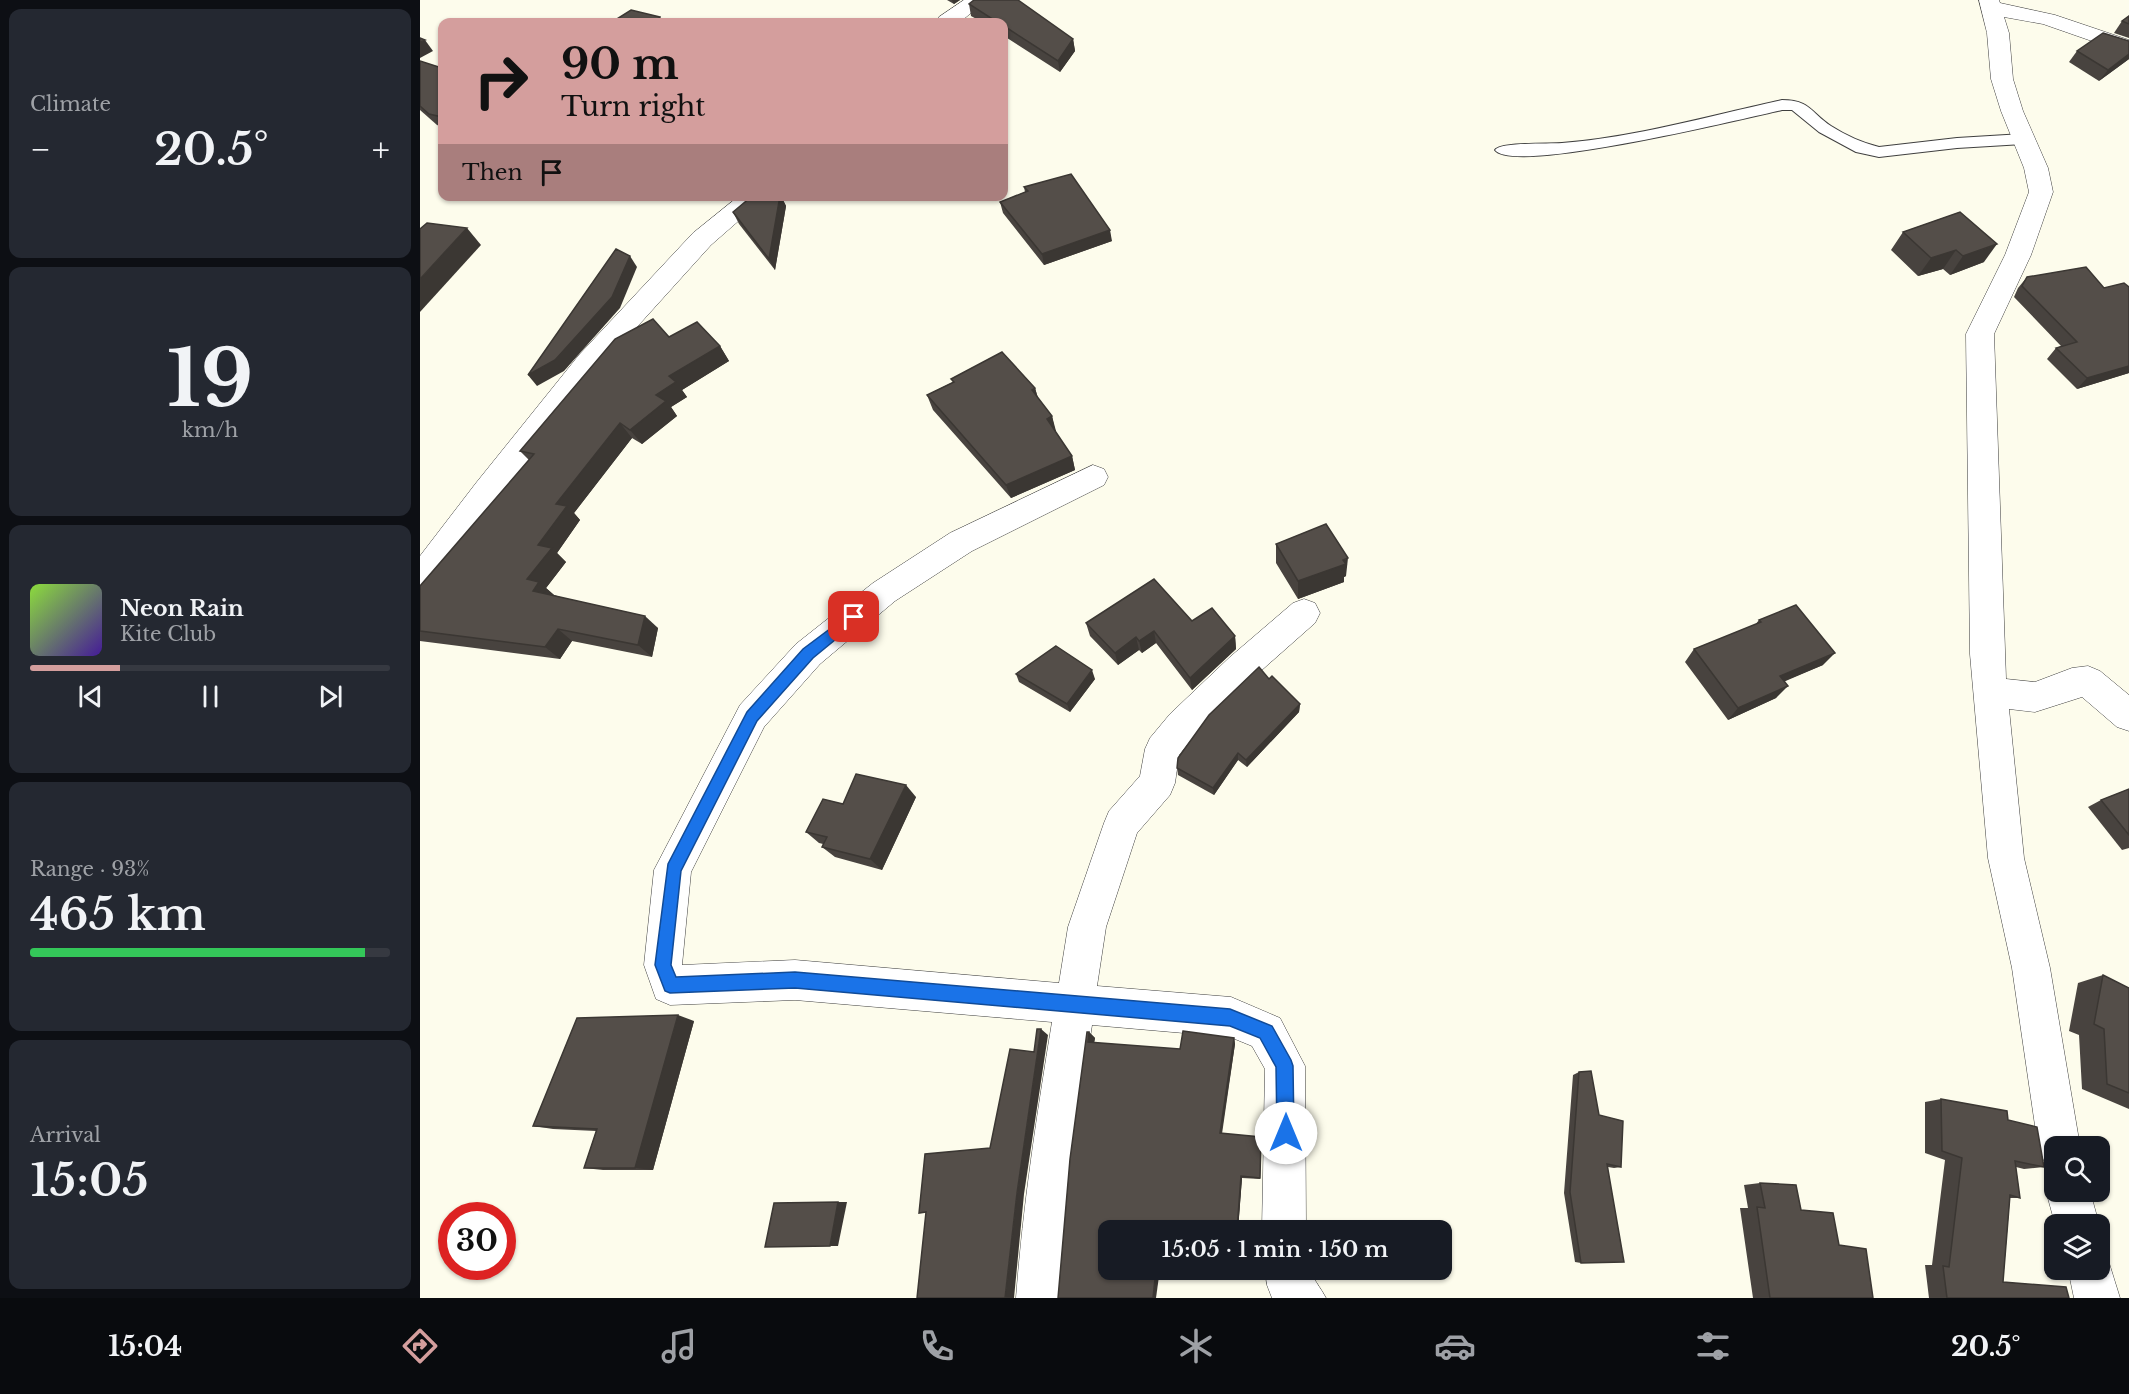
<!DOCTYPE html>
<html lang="en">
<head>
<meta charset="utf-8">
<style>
	:root { --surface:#171b24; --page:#242831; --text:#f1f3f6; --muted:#9ea1a6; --line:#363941; --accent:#d49e9d }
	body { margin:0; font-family:"Libre Baskerville",serif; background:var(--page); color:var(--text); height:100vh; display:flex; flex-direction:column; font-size:22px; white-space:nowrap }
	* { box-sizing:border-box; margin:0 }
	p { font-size:20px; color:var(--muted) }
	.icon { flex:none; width:33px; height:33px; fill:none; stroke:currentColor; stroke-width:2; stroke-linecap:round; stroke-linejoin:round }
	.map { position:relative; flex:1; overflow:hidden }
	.sheet { display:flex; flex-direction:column; gap:9px; padding:9px; background:#0d0f14; width:420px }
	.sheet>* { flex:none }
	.guide { position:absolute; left:18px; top:18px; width:570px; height:183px; border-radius:12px; box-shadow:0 2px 4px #0004; background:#d49e9d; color:#111; overflow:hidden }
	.tools { position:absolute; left:1624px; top:1136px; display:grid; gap:12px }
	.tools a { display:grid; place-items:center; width:66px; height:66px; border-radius:12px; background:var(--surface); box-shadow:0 2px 4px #0004; font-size:30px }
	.speed { position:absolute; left:18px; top:1202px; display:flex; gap:12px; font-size:30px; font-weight:700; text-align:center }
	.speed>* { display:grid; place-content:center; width:78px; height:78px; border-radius:50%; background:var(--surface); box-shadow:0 2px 4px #0004; line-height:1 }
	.speed .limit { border:9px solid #d22; background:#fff; color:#111 }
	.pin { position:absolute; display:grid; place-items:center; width:51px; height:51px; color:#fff; margin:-26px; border-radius:12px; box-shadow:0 3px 9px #0006 }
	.me { position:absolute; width:66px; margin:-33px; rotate:0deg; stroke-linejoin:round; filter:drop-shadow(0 0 4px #0008) }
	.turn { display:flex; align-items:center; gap:21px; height:126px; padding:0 24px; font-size:27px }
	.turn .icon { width:78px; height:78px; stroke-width:2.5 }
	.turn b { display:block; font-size:42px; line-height:51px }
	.then { display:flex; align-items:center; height:57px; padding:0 24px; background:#0003; gap:12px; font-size:22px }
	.big { font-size:45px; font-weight:600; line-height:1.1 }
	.sheet .tile { flex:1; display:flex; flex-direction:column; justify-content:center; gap:9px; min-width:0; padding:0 21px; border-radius:12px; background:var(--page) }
	.sheet .dial { align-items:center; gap:0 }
	.dial b { font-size:78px; line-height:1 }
	.song { display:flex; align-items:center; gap:18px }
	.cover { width:72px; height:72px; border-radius:9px; background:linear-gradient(135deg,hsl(90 70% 55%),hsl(260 70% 35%)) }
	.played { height:6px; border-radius:3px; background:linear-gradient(90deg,var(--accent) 25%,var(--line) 25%) }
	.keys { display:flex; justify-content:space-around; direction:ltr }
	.heat { display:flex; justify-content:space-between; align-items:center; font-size:33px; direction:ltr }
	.charge { height:9px; border-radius:4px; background:linear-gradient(90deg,#34c759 93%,var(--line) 0) }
	.trip { position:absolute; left:678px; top:1220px; width:354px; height:60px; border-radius:12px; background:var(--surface); box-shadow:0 2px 4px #0004; font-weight:600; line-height:60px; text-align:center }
	.tab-bar { display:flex; height:96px; justify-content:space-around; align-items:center; background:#090b0e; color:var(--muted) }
	.tab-bar .icon { width:42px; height:42px }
	.tab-bar .current { color:var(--accent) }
	.tab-bar b { font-size:27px; color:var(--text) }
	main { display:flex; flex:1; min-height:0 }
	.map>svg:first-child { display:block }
</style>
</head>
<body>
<main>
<section class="sheet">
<div class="tile"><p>Climate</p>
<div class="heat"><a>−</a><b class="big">20.5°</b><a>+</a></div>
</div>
<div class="tile dial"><b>19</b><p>km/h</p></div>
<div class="tile">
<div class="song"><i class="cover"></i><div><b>Neon Rain</b><p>Kite Club</p></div></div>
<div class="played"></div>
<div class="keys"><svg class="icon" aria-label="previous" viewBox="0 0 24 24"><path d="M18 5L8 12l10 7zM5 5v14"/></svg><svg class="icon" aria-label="pause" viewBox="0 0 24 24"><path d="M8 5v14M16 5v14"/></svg><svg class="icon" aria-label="next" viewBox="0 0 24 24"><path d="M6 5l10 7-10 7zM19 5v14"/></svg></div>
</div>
<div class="tile"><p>Range · 93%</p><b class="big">465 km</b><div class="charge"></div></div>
<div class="tile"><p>Arrival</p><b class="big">15:05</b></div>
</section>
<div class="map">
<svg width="1709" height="1298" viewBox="0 0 1709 1298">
	<rect width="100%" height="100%" fill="#fdfcec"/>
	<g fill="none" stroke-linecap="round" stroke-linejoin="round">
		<defs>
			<path id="service" d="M1362,100C1390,100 1390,112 1411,126C1425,135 1443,143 1459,147L1537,138L1603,134L1611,139L1603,144L1537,148L1459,157L1436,152L1399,132L1372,110H1362C1325,118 1093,175 1075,150C1081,142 1129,144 1142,143C1216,137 1289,116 1362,100Z"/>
			<g id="minor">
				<path d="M544,0H567L540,22H517L519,17Z"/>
				<path d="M1559,0H1579L1580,3L1635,15L1709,40V54L1623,24L1584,17L1589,33L1593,79L1603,111L1628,168L1633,192L1611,255L1574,334L1586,679L1615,682L1652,668L1668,666L1680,671L1709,695V731L1697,727L1662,697L1615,712L1589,709L1604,858L1630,968L1660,1146H1635V1166L1624,1161L1618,1146L1592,968L1568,858L1550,654L1546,334L1585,255L1609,192L1604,168L1581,111L1571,79L1567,33Z"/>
				<path d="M319,196H347L291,245L179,369L11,589L0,593V556L56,483L159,355L273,233Z"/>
				<path d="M673,465L684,469L688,477L684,485L552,551L475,601L400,664L344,727L271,872L262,965L375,960L639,983L648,927L684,823L689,811L720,776L725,749L730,738L750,714L810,657L873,603L884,599L895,603L900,613L895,623L834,677L774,736L759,755L755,783L750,795L717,833L686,927L677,986L811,997L860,1018L885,1066L886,1230H842L845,1069L832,1046L810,1037L672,1025C658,1116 647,1206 642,1298H596C603,1205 617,1114 632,1022L375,1000L250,1005L236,999L224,965L234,870L320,705L376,644L453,583L530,533Z"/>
				<path d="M1635,1175V1191H1670L1679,1224H1635L1626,1191Z"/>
				<path d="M1680,1251L1686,1253L1700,1298H1654L1648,1269H1680Z"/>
				<path d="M845,1269H889C890,1274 902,1290 906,1298H852L847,1285Z"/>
			</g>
		</defs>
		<use href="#service" stroke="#3f3f3f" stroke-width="2"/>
		<use href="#minor" stroke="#3f3f3f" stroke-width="1"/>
		<use href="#service" fill="#fff" fill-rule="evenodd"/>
		<use href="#minor" fill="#fff" fill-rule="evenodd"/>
	</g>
	<g fill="#48433f">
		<path d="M527,0H540L534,4Z"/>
		<path d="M549,4L653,39L655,51L640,72L584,36V22H562L551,16Z"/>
		<path d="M1709,16V38L1694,33L1702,21Z"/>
		<path d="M1709,41V59L1679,81L1649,62L1657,51Z"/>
		<path d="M0,61L22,68V127L17,125L0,110Z"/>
		<path d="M604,187L692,241L624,265L583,213L580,202L605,192Z"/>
		<path d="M337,196H361L366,206L355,270L319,224L313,212Z"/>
		<path d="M1540,212L1564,262L1530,275L1523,269L1498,276L1471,250L1483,232Z"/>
		<path d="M1607,277L1684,288L1709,287V373L1657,389L1627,359L1636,348L1641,346L1594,297L1598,288Z"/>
		<path d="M249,337L300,346L309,361L262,390L267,397L251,407L257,416L222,444L212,438L154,513L160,520L137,553L146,562L126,588L134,595L238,628L232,657L152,641L140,659L0,641V586L109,460L100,451Z"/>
		<path d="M531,379L615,388L618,398L632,416L635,431L652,456L655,470L591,498L513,410L507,395L533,382Z"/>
		<path d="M856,544L926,576L924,577V582L878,599L856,563Z"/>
		<path d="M1339,620L1403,665L1364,681L1356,698L1308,720L1265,662L1274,649L1335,625Z"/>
		<path d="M772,621L815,636L816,649L772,690L736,643L722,653L719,650L698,665L670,636L666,623Z"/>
		<path d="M596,674L675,679L650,712L599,682Z"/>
		<path d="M849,679L880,704L879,712L827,767L818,760L794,795L758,775L757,768Z"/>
		<path d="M1709,789V848L1702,850L1668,807L1681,800Z"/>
		<path d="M496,797L462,870L415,857L402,847L403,844L399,843L386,832L423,804Z"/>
		<path d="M1683,975L1709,988V1109L1662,1089L1659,1035L1649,1031L1658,983Z"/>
		<path d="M274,1021L233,1170H183L164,1168L176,1131L133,1129L113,1126Z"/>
		<path d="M669,1032L675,1038L674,1043L760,1049L814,1038L815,1044L802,1134L841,1139L840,1179L822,1178L818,1230H688Z"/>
		<path d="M1159,1072L1179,1115L1201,1167L1194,1168L1188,1167L1161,1263L1155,1262L1144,1193L1153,1075Z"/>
		<path d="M1521,1099L1588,1120L1624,1167L1604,1169L1596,1167L1600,1198H1590L1583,1282L1649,1298H1509L1505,1265H1512L1525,1160L1505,1153V1102Z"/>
		<path d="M1340,1183L1381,1210L1419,1245L1453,1298H1333L1320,1208H1328L1324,1185Z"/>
	</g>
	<g fill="#3b3733">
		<path d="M532,0H540L534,4Z"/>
		<path d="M240,17L243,22H237Z"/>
		<path d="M653,39L655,51L640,72L638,61Z"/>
		<path d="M5,40L13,51L0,58V42Z"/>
		<path d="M1709,54V59L1679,81L1688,70Z"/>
		<path d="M360,196H361L366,206L355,270L349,259Z"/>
		<path d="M47,228L61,245L0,312V279Z"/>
		<path d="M690,230L692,241L624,265L622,254Z"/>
		<path d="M1577,244L1564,262L1530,275L1543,256Z"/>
		<path d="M1536,250L1523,269L1498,276L1511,258Z"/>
		<path d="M210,256L217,267L200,308L144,371L117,386L108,375Z"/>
		<path d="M300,346L309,361L262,390L267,397L251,407L257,416L222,444L210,430L249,376Z"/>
		<path d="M1709,366V373L1657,389L1667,378Z"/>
		<path d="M615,388L619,402L612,390Z"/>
		<path d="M632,416L636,431L631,433L627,419Z"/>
		<path d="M200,423L212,438L154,513L160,520L137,553L146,562L126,588L134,595L113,591L107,579L118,545L136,504Z"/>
		<path d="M652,456L655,470L591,498L586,485Z"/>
		<path d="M928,558L926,576L924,577V582L878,599V581Z"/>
		<path d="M225,616L238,628L232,657L218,645Z"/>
		<path d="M138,629L152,641L140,659L125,647Z"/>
		<path d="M734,631L736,643L722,653L719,641Z"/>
		<path d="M815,636L816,649L772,690L770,678Z"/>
		<path d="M716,637L719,650L698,665L695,653Z"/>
		<path d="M1415,653L1403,665L1349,688L1360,676Z"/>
		<path d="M672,670L675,679L650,712L647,704Z"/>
		<path d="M1368,686L1356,698L1308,720L1318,708Z"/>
		<path d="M880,704L879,712L827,767L826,760Z"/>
		<path d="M818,753V760L794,795L793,788Z"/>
		<path d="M486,785L496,797L462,870L450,859Z"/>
		<path d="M258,1015L274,1021L233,1170L215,1168Z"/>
		<path d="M621,1029L628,1035L604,1194L594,1298H585L597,1193Z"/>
		<path d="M669,1032L675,1038L673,1048L668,1042Z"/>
		<path d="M814,1038L815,1044L801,1136L800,1133Z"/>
		<path d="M821,1176L822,1178L818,1230H817Z"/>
		<path d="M418,1202H427L418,1246H410Z"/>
		<path d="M736,1269H740L736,1298H733Z"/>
	</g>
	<g fill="#544e49" stroke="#3b3733" stroke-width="1.5">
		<path d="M554,0H598L653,39L638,61L584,26V22H577L549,4Z"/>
		<path d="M211,10L240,17L237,22H192Z"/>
		<path d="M1709,16V24L1702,21Z"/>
		<path d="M1683,33L1709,41V54L1688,70L1657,51Z"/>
		<path d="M0,38L5,40L0,42Z"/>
		<path d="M0,61L22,68V117L9,114L0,106Z"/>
		<path d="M651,174L690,230L622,254L580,202L608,191L604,187Z"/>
		<path d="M337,196H360L349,259L313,212L331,197Z"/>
		<path d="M1540,212L1577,244L1543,256L1536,250L1511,258L1483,232Z"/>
		<path d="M7,223L47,228L0,279V229Z"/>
		<path d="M196,249L210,256L192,297L135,360L108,375Z"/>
		<path d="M1666,267L1684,288L1704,283L1709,287V366L1667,378L1636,348L1657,342L1602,286L1607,277Z"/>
		<path d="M233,319L249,337L277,322L300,346L249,376L256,382L236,395L246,401L210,430L200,423L136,504L147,506L118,545L132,548L107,579L119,582L113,591L225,616L218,645L138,629L125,647L0,631V586L114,454L100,451L195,339Z"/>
		<path d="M582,352L615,388L612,390L632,416L627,419L652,456L586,485L507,395L534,382L531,379Z"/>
		<path d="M906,524L928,558L923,560L926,564L878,581L856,544Z"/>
		<path d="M734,579L772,621L792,608L815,636L770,678L734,631L719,641L716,637L695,653L666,623Z"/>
		<path d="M1376,605L1415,653L1360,676L1368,686L1318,708L1274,649L1341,622L1339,620Z"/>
		<path d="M636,646L672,670L647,704L596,674Z"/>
		<path d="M839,667L849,679L852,676L880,704L826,760L818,753L793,788L757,768L758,758L789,715Z"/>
		<path d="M436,774L486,785L450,859L402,847L407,837L386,832L403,799L423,804Z"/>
		<path d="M1709,789V835L1681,800Z"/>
		<path d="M1683,975L1709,988V1093L1687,1084L1684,1029L1674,1024Z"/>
		<path d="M258,1015L215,1168H164L177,1129L113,1126L157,1018Z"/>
		<path d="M617,1029H621L597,1193L585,1298H497L506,1212L499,1213L505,1154L570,1148L590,1049L614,1052Z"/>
		<path d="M763,1031L814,1038L800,1133L841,1137L840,1178L821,1176L817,1230H688V1269H736L733,1298H638L650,1159L667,1032H669L668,1042L760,1049Z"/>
		<path d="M1171,1071L1179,1115L1203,1121L1201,1167L1187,1164L1204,1262L1161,1263L1150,1192L1159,1072Z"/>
		<path d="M1521,1099L1587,1111L1588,1120L1617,1127L1624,1167L1595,1161L1600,1198L1590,1195L1583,1282L1646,1287L1649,1298H1527L1523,1266L1529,1267L1542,1158L1522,1151Z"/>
		<path d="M1340,1183L1376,1185L1381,1210L1413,1213L1419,1245L1446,1249L1453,1298H1350L1337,1207L1345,1208Z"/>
		<path d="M418,1202L410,1246L345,1247L354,1203Z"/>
	</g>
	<path fill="#1a73e8" stroke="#114b97" stroke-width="1.5" d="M434,611L438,613L440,617L438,621L393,658L337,721L261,871L251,965L256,977L375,972L810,1009L852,1026L871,1060L873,1066L874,1133L872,1140L866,1142L859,1140L857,1133L856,1067L840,1038L810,1026L375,988L250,993L245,991L235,965L248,864L327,712L383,649Z"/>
</svg>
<div class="tools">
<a><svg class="icon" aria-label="search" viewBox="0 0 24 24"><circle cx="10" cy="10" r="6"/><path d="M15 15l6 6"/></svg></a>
<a><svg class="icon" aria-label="layers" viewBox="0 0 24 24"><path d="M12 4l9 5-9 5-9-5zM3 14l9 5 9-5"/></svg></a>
</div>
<div class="speed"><div class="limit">30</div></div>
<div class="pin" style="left:434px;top:617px;background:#d93025"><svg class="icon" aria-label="arrive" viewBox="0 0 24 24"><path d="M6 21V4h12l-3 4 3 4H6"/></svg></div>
<svg class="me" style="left:866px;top:1133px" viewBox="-20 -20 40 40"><circle r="19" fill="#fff"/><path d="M0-13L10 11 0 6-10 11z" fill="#1a73e8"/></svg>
<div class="trip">15:05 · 1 min · 150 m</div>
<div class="guide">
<div class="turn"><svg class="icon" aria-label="right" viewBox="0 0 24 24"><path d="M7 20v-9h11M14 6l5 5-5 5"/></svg><div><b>90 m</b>Turn right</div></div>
<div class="then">Then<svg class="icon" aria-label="arrive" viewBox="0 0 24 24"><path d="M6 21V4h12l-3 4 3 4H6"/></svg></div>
</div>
</div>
</main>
<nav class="tab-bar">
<b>15:04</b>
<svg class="icon current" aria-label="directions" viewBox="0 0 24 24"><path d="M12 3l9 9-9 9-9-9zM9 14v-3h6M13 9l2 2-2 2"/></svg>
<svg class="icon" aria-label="music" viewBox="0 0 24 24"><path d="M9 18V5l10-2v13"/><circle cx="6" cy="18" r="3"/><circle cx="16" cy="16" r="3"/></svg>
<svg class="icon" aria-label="phone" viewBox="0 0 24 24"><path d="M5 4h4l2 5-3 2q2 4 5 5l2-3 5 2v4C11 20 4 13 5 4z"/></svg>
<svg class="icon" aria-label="climate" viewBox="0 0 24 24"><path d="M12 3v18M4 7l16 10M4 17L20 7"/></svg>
<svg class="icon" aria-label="car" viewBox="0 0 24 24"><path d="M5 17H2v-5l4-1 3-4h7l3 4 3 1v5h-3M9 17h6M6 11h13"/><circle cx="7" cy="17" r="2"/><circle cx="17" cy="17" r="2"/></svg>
<svg class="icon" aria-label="filters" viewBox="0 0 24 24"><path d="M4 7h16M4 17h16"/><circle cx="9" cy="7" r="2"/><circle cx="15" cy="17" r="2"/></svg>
<b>20.5°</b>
</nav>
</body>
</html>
